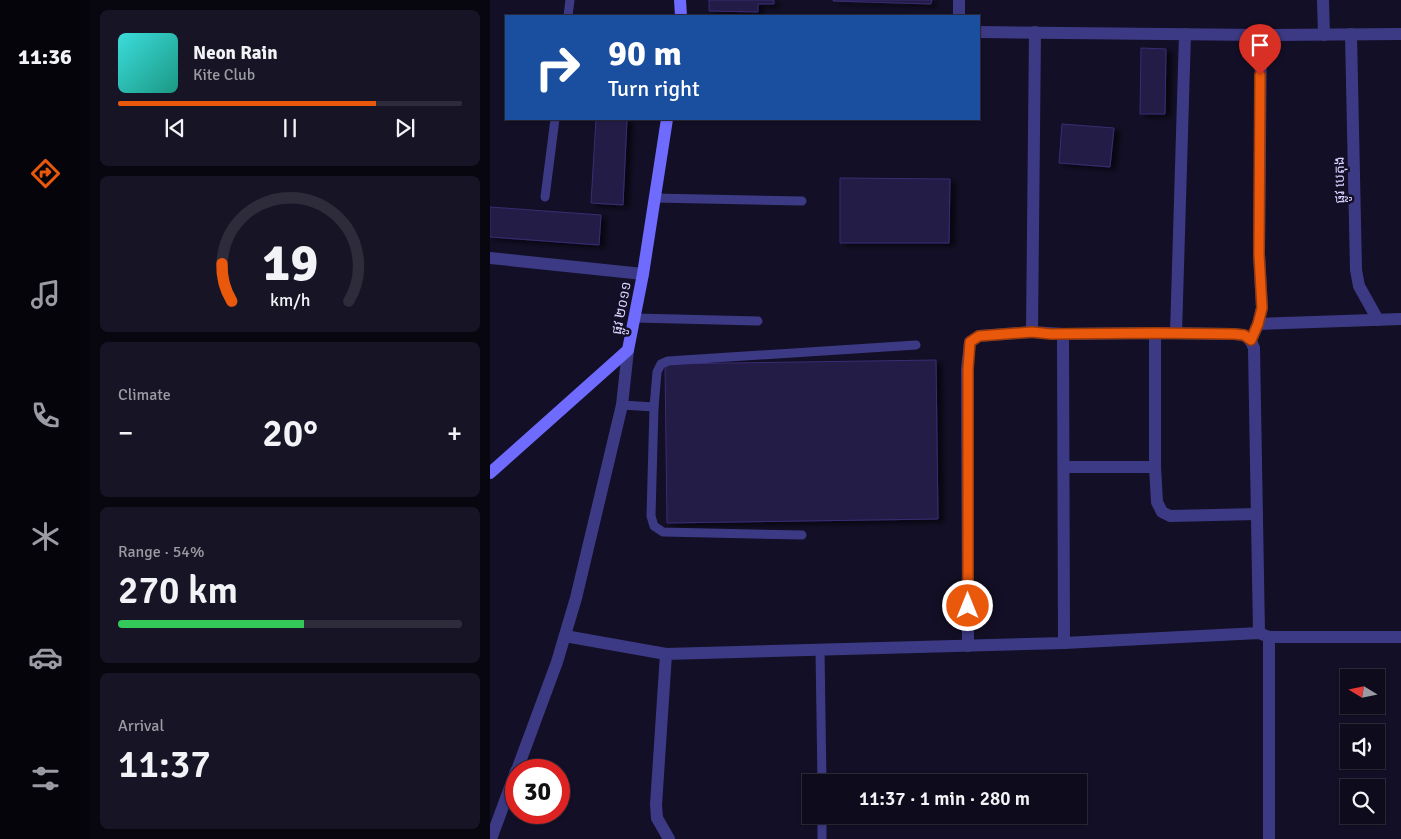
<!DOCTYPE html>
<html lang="en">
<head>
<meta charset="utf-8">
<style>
	:root { --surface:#0e0b1c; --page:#171425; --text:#f1f3f6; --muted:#9b9ba3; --line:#2e2b3b; --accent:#ea580c }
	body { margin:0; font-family:Signika,"Noto Sans Khmer",sans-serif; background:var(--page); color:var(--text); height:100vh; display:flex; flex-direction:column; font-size:19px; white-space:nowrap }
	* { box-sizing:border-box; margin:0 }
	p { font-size:16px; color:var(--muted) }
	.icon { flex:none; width:28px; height:28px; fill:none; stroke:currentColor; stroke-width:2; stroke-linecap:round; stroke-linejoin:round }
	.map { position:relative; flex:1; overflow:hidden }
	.sheet { display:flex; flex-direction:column; gap:10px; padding:10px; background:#08060f; width:400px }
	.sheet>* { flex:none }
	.hud { position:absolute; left:15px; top:15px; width:475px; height:105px; border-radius:0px; box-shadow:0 1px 4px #0004,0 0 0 1px var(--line); background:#1a4fa0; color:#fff; overflow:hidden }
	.needle { width:32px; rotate:280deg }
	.tools { position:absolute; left:850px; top:669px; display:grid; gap:10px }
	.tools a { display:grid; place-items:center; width:45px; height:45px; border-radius:0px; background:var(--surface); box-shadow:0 1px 4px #0004,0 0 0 1px var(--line); font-size:25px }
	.speed { position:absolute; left:15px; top:759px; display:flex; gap:10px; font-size:25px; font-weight:700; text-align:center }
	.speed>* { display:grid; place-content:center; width:65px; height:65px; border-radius:50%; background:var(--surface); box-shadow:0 1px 4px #0004,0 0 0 1px var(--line); line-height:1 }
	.speed .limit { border:8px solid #d22; background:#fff; color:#111 }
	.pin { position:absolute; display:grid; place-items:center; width:42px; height:42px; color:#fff; margin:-51px -21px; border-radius:50% 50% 50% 0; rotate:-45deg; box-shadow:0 0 5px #0007 }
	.pin .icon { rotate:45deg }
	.me { position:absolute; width:55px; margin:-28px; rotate:0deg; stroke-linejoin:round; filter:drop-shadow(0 0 4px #0008) }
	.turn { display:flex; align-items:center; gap:18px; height:105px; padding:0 20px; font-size:22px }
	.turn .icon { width:65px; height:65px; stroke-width:2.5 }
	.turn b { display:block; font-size:35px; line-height:42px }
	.big { font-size:38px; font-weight:600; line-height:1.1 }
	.sheet .card { flex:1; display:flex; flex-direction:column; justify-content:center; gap:8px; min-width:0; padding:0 18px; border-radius:8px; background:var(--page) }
	.sheet .dial { align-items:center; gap:0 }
	.dial svg { height:130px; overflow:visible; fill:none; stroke:var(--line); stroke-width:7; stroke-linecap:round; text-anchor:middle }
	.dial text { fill:var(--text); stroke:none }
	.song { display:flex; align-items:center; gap:15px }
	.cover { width:60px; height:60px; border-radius:8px; background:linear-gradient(135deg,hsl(180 70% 55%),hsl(170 70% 35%)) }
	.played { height:5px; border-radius:2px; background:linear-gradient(90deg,var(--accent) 75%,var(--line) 75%) }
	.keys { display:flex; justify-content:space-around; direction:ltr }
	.heat { display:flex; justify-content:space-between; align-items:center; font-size:28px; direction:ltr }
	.charge { height:8px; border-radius:4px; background:linear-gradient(90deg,#34c759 54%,var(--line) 0) }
	.trip { position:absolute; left:312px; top:774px; width:285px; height:50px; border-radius:0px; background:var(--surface); box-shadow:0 1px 4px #0004,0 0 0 1px var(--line); font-weight:600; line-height:50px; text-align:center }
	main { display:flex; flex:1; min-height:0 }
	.tab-bar { display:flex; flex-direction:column; width:90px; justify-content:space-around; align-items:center; background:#06040b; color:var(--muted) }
	.tab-bar .icon { width:35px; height:35px }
	.tab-bar .active { color:var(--accent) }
	.tab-bar b { font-size:22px; color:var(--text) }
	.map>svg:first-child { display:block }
</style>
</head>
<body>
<main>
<nav class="tab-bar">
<b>11:36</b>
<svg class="icon active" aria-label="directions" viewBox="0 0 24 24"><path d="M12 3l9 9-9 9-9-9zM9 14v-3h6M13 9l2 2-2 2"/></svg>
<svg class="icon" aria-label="music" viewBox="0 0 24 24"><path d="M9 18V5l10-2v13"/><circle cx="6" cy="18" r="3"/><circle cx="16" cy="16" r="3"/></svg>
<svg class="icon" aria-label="phone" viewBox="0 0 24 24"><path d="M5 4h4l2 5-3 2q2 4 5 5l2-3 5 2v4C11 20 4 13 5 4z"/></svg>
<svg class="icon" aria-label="climate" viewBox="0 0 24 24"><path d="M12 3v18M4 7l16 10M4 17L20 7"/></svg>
<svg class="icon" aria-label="car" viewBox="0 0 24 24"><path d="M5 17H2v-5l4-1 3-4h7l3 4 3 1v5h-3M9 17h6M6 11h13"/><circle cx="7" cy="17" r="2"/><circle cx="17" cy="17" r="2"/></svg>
<svg class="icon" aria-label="filters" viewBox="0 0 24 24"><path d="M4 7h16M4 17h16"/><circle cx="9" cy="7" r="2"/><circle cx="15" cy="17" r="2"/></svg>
</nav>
<section class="sheet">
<div class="card">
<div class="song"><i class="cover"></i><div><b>Neon Rain</b><p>Kite Club</p></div></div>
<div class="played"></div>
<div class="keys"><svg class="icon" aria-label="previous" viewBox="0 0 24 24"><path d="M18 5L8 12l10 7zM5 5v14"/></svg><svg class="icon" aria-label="pause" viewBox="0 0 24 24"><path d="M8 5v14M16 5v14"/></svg><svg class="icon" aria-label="next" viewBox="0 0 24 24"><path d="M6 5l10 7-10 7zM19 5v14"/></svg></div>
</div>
<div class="card dial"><svg viewBox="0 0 100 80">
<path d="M14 69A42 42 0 1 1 86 69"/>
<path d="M14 69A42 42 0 0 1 8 46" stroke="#ea580c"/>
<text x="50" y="56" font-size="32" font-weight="700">19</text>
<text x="50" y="72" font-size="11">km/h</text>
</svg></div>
<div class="card"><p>Climate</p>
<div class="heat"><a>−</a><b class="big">20°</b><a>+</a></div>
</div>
<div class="card"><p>Range · 54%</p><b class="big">270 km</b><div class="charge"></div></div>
<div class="card"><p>Arrival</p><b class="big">11:37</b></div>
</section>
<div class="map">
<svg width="911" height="839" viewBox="0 0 911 839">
	<defs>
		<filter id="shadow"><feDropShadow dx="5.5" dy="3" stdDeviation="2.5" flood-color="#0009"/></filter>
	</defs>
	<rect width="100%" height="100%" fill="#130f26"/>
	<g fill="#241b47" stroke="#3b2d73" filter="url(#shadow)">
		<path d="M219,0H284V4H268V12L219,11Z"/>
		<path d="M343,0H442L441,4L343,1Z"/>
		<path d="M651,48L676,49L675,114H650Z"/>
		<path d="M106,119H137L133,205L101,203Z"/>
		<path d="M572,124L624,128L620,167L569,163Z"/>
		<path d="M350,178L460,179L459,243H350Z"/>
		<path d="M0,207L111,215L109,245L0,237Z"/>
		<path d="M446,360L448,519L177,523L175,364Z"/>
	</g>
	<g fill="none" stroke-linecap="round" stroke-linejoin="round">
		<g stroke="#3d3a85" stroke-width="9">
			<path d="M78,16L80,0"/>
			<path d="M55,197L65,119"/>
			<path d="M164,198L312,201"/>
			<path d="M145,318L268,321"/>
			<path d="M132,405L164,407L161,516L164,526L173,532L312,535"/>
			<path d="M164,407L167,372L171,364L178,361L426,345"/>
			<path d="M330,650L332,782"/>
			<path d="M332,815V838"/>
		</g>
		<g stroke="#3d3a85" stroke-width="12">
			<path d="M469,0V16"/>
			<path d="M833,0L834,35"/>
			<path d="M545,32L542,332L573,334L574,643"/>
			<path d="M861,34L866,270L869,286L888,320"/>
			<path d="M0,258L153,274"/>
			<path d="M768,324L911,319"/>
			<path d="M665,333V467L667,502L672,512L680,516L767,514"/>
			<path d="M686,333L695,34"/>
			<path d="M573,334L665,333L744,334C756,335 759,336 764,348L769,633"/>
			<path d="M761,340L768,324L772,308L769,254L771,35"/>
			<path d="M574,467H665"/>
			<path d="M75,636L176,654L574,643L769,633L779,637H911"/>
			<path d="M478,646L477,369L480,342L489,336L542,332"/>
			<path d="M176,654L166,805L167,818L179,839"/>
			<path d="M27,770L67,662L86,598L132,405L138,350"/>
			<path d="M1,839L26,771"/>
			<path d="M779,839V637"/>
		</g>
		<path stroke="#3d3a85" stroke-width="12" d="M489,32L771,35L911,34"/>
		<g stroke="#6f6bff" stroke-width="12">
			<path d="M190,0L191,16"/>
			<path d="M0,473L138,350L153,274L177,119"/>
		</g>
	</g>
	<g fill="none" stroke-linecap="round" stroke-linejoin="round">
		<defs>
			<path id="route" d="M478,606V369L480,342L489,336L542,332L561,334L665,333L744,334L754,335L761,340L768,324L772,308L769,254L770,75"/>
		</defs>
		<use href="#route" stroke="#983908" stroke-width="12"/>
		<use href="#route" stroke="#ea580c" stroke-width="9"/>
	</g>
	<g text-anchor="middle" stroke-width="5" stroke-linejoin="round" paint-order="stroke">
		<g font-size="14" fill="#d9d4ff" stroke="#130f26">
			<text transform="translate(849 180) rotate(-91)" y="5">ផ្លូវ បេតុង</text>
			<text transform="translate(131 308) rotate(-79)" y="5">ផ្លូវ ២០១១</text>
		</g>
	</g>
</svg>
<div class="tools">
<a><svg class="needle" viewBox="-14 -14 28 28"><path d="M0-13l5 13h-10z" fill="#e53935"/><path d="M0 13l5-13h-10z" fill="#9b9ba3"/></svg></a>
<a><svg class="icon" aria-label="sound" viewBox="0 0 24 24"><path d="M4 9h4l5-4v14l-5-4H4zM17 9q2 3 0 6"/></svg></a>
<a><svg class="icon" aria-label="search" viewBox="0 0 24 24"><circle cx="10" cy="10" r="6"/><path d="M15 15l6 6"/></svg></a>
</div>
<div class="speed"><div class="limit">30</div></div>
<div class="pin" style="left:770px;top:75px;background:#d93025"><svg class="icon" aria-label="arrive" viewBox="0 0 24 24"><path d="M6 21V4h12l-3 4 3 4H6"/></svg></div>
<svg class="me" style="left:478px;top:606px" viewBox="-20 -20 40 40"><circle r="17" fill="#ea580c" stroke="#fff" stroke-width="3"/><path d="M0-11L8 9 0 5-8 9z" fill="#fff"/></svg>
<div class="trip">11:37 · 1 min · 280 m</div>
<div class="hud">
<div class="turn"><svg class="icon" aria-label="right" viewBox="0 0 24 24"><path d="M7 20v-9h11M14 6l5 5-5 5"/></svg><div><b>90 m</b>Turn right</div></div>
</div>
</div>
</main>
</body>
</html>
